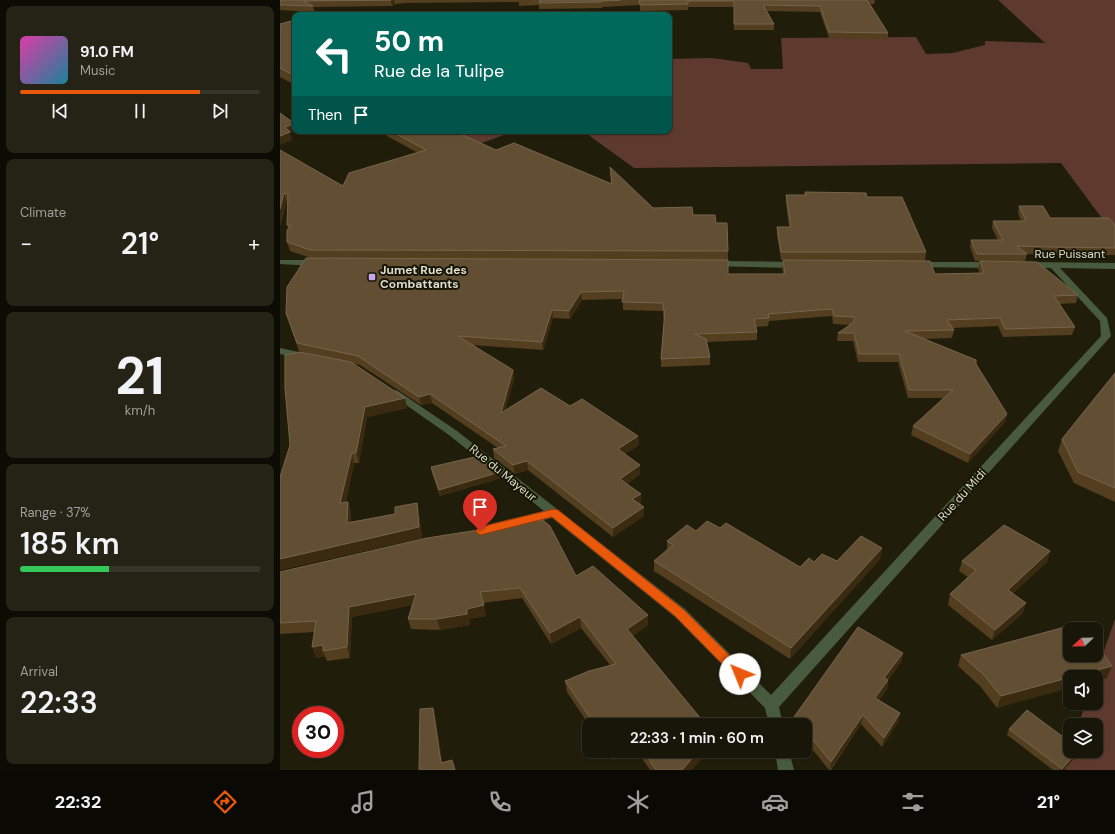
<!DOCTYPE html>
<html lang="en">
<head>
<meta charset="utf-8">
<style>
	:root { --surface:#181608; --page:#252316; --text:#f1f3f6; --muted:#9f9f9c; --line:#363529; --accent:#ea580c }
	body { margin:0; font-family:"DM Sans",sans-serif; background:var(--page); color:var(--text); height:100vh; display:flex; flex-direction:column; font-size:15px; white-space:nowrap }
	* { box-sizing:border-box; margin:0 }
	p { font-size:13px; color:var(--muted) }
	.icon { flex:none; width:22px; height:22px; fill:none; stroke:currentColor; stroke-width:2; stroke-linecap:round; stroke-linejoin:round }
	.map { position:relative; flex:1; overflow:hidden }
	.side { display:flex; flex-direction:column; gap:6px; padding:6px; background:#0d0c04; width:280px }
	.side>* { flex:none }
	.hud { position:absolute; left:12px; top:12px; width:380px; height:122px; border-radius:8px; box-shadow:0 1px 3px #0004,0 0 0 1px var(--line); background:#00695c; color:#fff; overflow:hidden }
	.needle { width:26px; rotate:248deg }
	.fabs { position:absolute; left:783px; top:622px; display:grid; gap:8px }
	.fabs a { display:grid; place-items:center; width:40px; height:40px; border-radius:8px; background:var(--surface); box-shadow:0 1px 3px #0004,0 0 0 1px var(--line); font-size:20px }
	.speed { position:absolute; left:12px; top:706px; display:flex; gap:8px; font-size:20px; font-weight:700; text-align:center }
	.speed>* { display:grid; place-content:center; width:52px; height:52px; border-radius:50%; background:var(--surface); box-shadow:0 1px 3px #0004,0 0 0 1px var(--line); line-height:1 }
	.speed .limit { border:6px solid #d22; background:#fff; color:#111 }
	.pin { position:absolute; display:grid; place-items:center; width:34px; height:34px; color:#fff; margin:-41px -17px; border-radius:50% 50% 50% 0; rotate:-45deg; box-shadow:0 0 4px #0007 }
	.pin .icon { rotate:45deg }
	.me { position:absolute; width:44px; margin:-22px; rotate:315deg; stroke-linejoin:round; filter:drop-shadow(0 0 3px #0008) }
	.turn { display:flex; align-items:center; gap:14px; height:84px; padding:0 16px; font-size:18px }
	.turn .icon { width:52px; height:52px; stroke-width:2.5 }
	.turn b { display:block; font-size:28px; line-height:34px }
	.then { display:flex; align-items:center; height:38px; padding:0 16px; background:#0003; gap:8px; font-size:15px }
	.big { font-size:30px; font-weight:600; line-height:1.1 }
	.side .card { flex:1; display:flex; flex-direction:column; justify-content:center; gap:6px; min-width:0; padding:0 14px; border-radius:8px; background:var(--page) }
	.side .dial { align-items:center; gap:0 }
	.dial b { font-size:52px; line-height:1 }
	.song { display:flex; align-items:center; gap:12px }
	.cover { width:48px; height:48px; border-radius:6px; background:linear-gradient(135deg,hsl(320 70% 55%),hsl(190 70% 35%)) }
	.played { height:4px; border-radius:2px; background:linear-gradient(90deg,var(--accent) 75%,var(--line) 75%) }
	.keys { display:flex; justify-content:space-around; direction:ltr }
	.heat { display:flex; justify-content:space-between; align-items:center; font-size:22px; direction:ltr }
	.charge { height:6px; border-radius:3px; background:linear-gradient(90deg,#34c759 37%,var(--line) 0) }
	.trip { position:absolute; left:302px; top:718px; width:230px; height:40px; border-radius:8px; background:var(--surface); box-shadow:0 1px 3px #0004,0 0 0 1px var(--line); font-weight:600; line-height:40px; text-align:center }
	.tab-bar { display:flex; height:64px; justify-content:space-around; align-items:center; background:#0a0903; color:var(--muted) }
	.tab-bar .icon { width:28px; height:28px }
	.tab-bar .selected { color:var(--accent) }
	.tab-bar b { font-size:18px; color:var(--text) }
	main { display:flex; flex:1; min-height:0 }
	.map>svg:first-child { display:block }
</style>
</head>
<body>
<main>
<section class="side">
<div class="card">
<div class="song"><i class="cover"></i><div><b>91.0 FM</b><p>Music</p></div></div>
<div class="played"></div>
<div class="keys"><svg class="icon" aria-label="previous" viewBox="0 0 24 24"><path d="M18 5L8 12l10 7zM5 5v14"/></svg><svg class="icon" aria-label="pause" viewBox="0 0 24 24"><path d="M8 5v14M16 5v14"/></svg><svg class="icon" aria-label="next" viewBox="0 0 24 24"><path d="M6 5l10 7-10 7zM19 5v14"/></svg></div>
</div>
<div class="card"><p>Climate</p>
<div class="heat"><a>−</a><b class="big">21°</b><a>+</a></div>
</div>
<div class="card dial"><b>21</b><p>km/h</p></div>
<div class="card"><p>Range · 37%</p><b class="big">185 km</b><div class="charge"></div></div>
<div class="card"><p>Arrival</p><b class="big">22:33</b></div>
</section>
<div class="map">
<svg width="835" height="770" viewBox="0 0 835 770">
	<rect width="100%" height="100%" fill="#201e0b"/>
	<g fill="#5e3a2e">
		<path d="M718,0H835V236L781,163L354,168L303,131H389V59L432,58L468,63L471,69H503L501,38L636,37L646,54L673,53L705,45V41L765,43Z"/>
		<path d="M171,131H235L199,144Z"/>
		<path d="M835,619V770H785L790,750V751H816V725H798L806,703H816L815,677Z"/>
	</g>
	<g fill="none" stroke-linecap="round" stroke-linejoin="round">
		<g fill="#485b3e" fill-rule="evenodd">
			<path d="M0,260H35L39,263L35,266L0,264Z"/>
			<path d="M435,261L515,262L519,265L515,268L432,266V262Z"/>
			<path d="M639,262H713L717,265L713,268L636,267V263Z"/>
			<path d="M749,262L835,263V269L780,268L827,318L831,336L499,707L503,725H489L485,708L395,617L272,518L202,534L198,533L196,530L198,527L264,511L169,435L109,393L114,390L118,391L177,431L405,609L491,695L821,336L820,321L771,268L746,267V263Z"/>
			<path d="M0,348L28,354L30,356L25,359L0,354Z"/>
			<path d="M495,751H509L514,770H498Z"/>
		</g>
	</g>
	<g fill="#533e20">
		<path d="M0,0H595L594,4H590L608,33V39L549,38L540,12L487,11L494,24V30H454V7H408V10L360,11V5L322,7V8L259,9V5L239,6V2L127,3L115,4L112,6L33,7L35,12L0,10Z"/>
		<path d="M15,20V85L0,77V24Z"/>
		<path d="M98,131H174L216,150L331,184L330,167L373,208L413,215L436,223L448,251V274H503L502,268L503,260L655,274L700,273L698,269L700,261L798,295L796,303L779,304L795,327L792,335L723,337L718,326L672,328L674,330L672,338L643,339L696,364L727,414L725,422L688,463L631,435L633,426L663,398H628L618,362H578L573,341H557L558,333L570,325L553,324L552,316L489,321L488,326L476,327L477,332V340L426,342L430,357V365L381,367V359L384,318H383V311L343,310V299L302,300L290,319L273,318L263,350L192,345L233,370L234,379L225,410L290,406L358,436L359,445L345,454L360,474L347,484L361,494V502L359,504L364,516L333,537L248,470L235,474L214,458L213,449L218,448L152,403L141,405L80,365L72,363L127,408L87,417L79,463H74L66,502H68L71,512V522L115,514L137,503L139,513L142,538L0,570L46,357L19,351L6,313L31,258L10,251L7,242L8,228L7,225L8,202H7L0,226V150L63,186L138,153Z"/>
		<path d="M525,192L587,197L646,252L645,261L501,260L497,235V227H509L506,203V195H524Z"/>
		<path d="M739,206L770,218L835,225V255H770L747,254L745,261H695L690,247L691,240H718L712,228L713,221H741L738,213Z"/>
		<path d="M835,373V502L794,483L778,451L782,439Z"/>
		<path d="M151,467L221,478L160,496L152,473Z"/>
		<path d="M440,528L520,567L534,562L557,561L602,548L600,559L510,659L374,571V561L387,550V541L416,531Z"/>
		<path d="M770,551L767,562L732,594L746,603L742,614L712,640L668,605L670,594L688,577L679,571L682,561Z"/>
		<path d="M0,572L296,576L368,625L353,636L426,725H309L287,692L285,681L330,665L301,628L271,644L242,598L203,603L206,616L189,619L190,625L160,630L131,629L128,619L132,605L72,617L70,658L47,661L45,656L36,658L34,632L0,634Z"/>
		<path d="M623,653L621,662L608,680L607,689L599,700L620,713L618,722L602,747L581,724L551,770H549L525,740V725H513L514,717Z"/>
		<path d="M681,655L827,678L816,681V677L717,708L700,686L678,666Z"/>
		<path d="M729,729L797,755L784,770H773L727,735Z"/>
		<path d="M327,751H350L333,760Z"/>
		<path d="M357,751H429L411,770H370Z"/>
	</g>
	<g fill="#392a10">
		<path d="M111,0H114L115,4L112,6Z"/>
		<path d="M15,124V131H17V132L10,133L12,140L0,145V136L5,127Z"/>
		<path d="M4,193L7,202L0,226V209Z"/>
		<path d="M301,292L302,300L290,319L289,311Z"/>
		<path d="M272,310L273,318L263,350L262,342Z"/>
		<path d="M233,370L234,379L222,422L221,413Z"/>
		<path d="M150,394L152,403L141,405L139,397Z"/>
		<path d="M125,398L127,408L87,417L79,463L76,453L85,407Z"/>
		<path d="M727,414L725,422L688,463L690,454Z"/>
		<path d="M358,436L359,445L339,458L338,449Z"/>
		<path d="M72,453L74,463L64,513L60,503Z"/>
		<path d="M247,461L248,470L235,474L233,465Z"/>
		<path d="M360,465V474L341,488L340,479Z"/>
		<path d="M220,472L221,478L160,496L159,490Z"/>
		<path d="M361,494V502L353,508L352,499Z"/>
		<path d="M68,502L71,512L70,533L67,523Z"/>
		<path d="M137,503L139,513L142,538L0,570V559L139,527Z"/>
		<path d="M364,507V516L333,537V528Z"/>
		<path d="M602,548L600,559L510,659L511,648Z"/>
		<path d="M770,551L767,562L724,601L728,590Z"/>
		<path d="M136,594L138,604L72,617L70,658L67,647L69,607Z"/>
		<path d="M746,603L742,614L712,640L715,630Z"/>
		<path d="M204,605L206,616L189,619L190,625L160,630L157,619L187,609Z"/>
		<path d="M368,615V625L348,640L347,629Z"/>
		<path d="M300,617L301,628L271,644L270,633Z"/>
		<path d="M43,645V651L45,656L36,658L32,647Z"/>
		<path d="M623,653L621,662L602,687L604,678Z"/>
		<path d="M832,666L827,678L816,681V677H791Z"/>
		<path d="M790,677V688L717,708L721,696Z"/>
		<path d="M608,680L607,689L594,707L595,698Z"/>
		<path d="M153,708L155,717L164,770L161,763Z"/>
		<path d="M620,713L618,722L602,747L604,738Z"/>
		<path d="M583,715L581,724L550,770L551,762Z"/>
		<path d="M332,751H350L333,760Z"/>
		<path d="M419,751H429L411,770H402Z"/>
		<path d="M798,751H799L797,755L784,770H781Z"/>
	</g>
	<g fill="#624f33" stroke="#75654c">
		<path d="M0,0H111L23,1L33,6L0,5Z"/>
		<path d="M260,0H341L322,1L321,2L259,3Z"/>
		<path d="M359,0H587L608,33L549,32L540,6L483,5L494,24H454V1H408V4L360,5Z"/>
		<path d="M15,20V76L0,68V24Z"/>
		<path d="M0,113L15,124L5,127L10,132L0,136Z"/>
		<path d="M111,131H174L216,150L234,143L332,184L330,167L373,208L412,207L413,215H435L436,223H447L448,251L30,250L7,242V230L11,225H7L8,194L4,193L0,209V150L63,186L69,173L146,150Z"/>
		<path d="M525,192L586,193L587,197H622L646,252H501L497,227H511L506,195H526Z"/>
		<path d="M739,206H763L770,218H829L835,225V248L771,247L737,246L747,254H697L691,240H723L713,221H746Z"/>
		<path d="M26,258L448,260V274H505L503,260L650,261L655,274L704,273L700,261L757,262L798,295L774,296L795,327L725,329L720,318L667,320L674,330L625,331L696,360V364L727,414L690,454L633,426L673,390H629L619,354H579L574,333H558L574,322V317L554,316L552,309L488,314L489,318L474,319L477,332L415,334L426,339L430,357L381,359L385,310H383V303L342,302L344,291L301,292L289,311L272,310L262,342L178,336L233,370L221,413L261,388L290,406L302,399L358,436L338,449L360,465L340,479L361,494L352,499L364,507L333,528L247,461L233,465L213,449L226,446L150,394L139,397L78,356L17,343L6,313L7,287Z"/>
		<path d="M20,352L71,362L125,398L85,407L76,453H72L60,503L68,502L67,523L115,514V507L137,503L139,527L0,559V477L10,445L5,388V355Z"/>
		<path d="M835,373V488L798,472L782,439Z"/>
		<path d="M199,456L220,472L159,490L151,467Z"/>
		<path d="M263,520L270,526L296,576L313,566L368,615L347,629L426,725H315L285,681L309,671L336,664L300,617L270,633L240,588L200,592L204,605L187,609V614L157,619H128L136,594L69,607L67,647L43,651V645L32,647L36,621L0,623V572L147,538Z"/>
		<path d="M427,521L440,528L446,523L520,567L529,558L534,562L542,554L557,561L581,536L602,548L511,648L374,561L393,545L387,541L407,525L416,531Z"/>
		<path d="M724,525L770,551L728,590L746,603L715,630L670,594L696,570L682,561Z"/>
		<path d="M800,623L804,629H790V655H816V644L832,666L721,696L703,674L681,655Z"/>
		<path d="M578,627L623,653L604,678L608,680L595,698L620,713L604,738L583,715L551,762L525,730V725H521L514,717Z"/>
		<path d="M153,708L161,763L172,760L175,770H139L140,709Z"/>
		<path d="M747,710L790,742V751H798L782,769L729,729Z"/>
		<path d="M363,751H419L402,770H376Z"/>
	</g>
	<path fill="#ea580c" stroke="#983908" d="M274,509L278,510L404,610L465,671L467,674L465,678L460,680L456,678L395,616L272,517L200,535L195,531L200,527Z"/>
	<rect fill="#c8a5ee" stroke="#171503" stroke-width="1.5" x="88" y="273" width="8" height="8" rx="2"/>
	<g text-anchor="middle" stroke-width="4" stroke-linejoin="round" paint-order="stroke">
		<g font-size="12" fill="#dddcd0" stroke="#171503">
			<text x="790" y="258">Rue Puissant</text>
			<text transform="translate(223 473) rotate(39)" y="4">Rue du Mayeur</text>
			<text transform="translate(682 495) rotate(-48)" y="4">Rue du Midi</text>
		</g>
		<g font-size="12" font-weight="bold" fill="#dddcd0" stroke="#171503" text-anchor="start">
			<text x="100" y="274">Jumet Rue des<tspan x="100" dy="14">Combattants</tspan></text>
		</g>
	</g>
</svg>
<div class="fabs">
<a><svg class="needle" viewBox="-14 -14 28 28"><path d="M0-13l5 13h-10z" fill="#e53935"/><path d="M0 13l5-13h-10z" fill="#9f9f9c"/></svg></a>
<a><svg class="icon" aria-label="sound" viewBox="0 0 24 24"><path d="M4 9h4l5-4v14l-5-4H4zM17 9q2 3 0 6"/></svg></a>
<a><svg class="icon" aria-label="layers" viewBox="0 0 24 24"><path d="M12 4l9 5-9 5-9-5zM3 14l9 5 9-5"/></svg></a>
</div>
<div class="speed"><div class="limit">30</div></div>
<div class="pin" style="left:200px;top:531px;background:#d93025"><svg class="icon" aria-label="arrive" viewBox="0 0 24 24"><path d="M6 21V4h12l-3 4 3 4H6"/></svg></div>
<svg class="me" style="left:460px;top:674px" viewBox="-20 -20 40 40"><circle r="19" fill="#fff"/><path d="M0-13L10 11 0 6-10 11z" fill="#ea580c"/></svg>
<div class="trip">22:33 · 1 min · 60 m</div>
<div class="hud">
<div class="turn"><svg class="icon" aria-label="left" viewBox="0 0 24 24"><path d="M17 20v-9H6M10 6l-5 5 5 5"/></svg><div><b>50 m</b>Rue de la Tulipe</div></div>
<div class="then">Then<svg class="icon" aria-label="arrive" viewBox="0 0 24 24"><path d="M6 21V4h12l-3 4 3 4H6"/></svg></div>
</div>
</div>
</main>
<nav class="tab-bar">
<b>22:32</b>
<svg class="icon selected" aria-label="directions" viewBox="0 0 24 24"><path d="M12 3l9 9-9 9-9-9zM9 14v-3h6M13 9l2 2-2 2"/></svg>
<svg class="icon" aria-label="music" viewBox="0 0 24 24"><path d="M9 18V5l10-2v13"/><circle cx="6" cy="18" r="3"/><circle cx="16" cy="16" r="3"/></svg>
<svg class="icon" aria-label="phone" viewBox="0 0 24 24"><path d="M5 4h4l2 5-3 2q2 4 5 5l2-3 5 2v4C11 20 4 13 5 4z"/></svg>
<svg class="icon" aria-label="climate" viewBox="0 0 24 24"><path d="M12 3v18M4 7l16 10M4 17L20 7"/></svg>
<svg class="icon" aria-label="car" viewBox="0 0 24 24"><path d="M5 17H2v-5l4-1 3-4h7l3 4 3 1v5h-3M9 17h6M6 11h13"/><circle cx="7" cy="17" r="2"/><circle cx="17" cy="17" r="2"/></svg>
<svg class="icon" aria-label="filters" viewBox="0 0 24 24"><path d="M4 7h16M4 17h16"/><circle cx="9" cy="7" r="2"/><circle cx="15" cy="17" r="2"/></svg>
<b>21°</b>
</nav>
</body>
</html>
